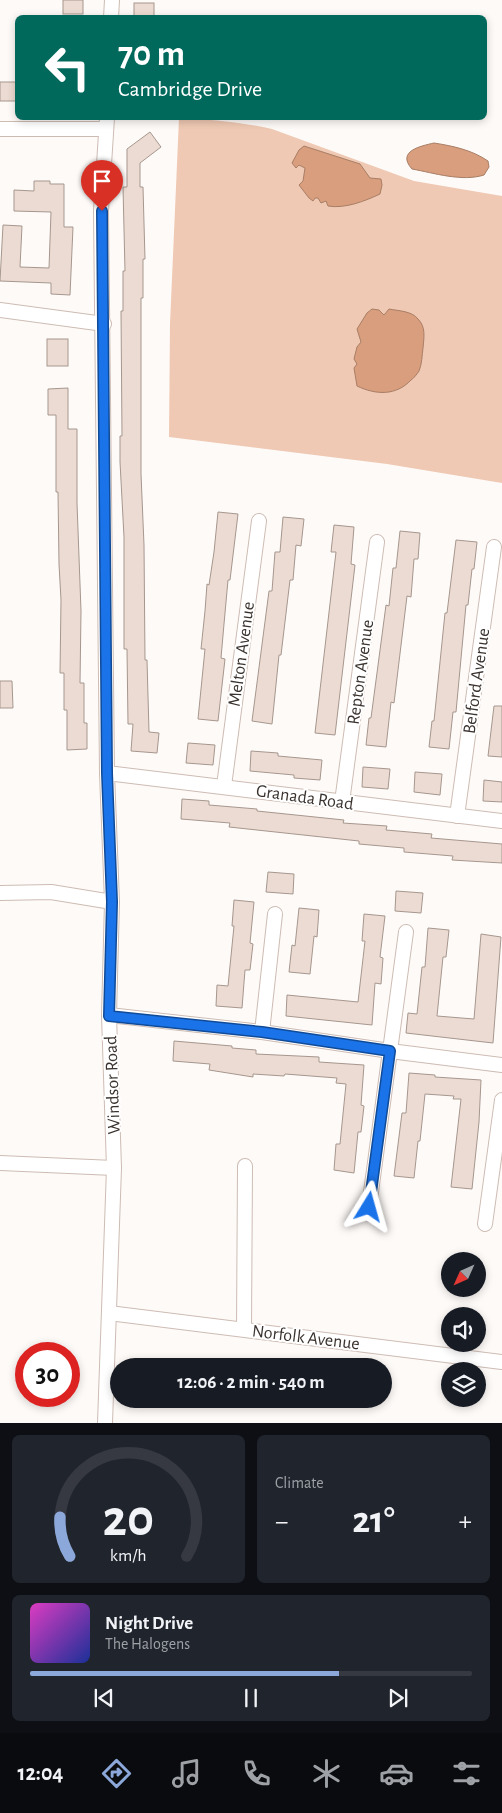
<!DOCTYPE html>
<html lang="en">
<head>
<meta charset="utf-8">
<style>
	:root { --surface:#171b24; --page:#20242c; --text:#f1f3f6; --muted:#9ea1a6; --line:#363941; --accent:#8ca8da }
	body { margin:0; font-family:"Alegreya Sans",sans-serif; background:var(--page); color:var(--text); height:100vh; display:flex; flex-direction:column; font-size:19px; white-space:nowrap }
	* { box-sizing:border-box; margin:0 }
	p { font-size:16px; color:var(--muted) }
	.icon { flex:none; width:28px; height:28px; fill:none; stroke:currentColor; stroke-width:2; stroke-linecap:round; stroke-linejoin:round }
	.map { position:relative; height:1423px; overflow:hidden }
	.panel { display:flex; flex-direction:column; gap:12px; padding:12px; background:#0d0f14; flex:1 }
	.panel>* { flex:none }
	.banner { position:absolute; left:15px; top:15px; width:472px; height:105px; border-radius:8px; box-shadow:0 2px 8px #0003; background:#00695c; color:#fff; overflow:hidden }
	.needle { width:32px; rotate:225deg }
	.controls { position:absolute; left:441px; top:1252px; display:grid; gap:10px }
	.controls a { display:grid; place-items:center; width:45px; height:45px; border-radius:50%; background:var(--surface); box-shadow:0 2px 8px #0003; font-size:25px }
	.speed { position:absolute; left:15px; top:1342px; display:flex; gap:10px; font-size:25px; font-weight:700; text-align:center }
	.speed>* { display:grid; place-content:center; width:65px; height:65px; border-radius:50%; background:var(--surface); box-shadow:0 2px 8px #0003; line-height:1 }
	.speed .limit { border:8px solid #d22; background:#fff; color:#111 }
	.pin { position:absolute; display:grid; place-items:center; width:42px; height:42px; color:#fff; margin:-51px -21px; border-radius:50% 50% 50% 0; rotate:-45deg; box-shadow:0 0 5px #0007 }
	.pin .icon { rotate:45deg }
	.me { position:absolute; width:55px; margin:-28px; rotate:8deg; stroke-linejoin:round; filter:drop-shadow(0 0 4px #0008) }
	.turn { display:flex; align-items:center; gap:18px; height:105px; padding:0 20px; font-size:22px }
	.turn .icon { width:65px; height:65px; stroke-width:2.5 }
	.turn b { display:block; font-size:35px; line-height:42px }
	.big { font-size:38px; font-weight:700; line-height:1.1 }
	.panel .tile { flex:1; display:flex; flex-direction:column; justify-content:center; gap:8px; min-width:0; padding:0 18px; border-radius:8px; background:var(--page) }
	.panel .dial { align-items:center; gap:0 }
	.dial svg { height:130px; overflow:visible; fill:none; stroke:var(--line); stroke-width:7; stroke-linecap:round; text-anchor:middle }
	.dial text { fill:var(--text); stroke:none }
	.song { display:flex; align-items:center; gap:15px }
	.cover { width:60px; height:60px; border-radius:8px; background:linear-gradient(135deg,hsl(310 70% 55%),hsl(230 70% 35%)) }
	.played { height:5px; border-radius:2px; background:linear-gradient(90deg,var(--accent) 70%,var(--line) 70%) }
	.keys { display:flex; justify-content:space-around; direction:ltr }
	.heat { display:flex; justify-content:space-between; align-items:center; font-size:28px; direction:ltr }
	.panel .tiles { flex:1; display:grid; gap:12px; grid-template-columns:1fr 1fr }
	.tile:last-child { grid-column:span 2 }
	.trip { position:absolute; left:110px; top:1358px; width:282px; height:50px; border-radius:25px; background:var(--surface); box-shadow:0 2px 8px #0003; font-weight:700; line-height:50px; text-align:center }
	.tabs { display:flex; height:80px; justify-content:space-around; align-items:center; background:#090b0e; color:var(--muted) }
	.tabs .icon { width:35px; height:35px }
	.tabs .selected { color:var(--accent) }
	.tabs b { font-size:22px; color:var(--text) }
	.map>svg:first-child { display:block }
</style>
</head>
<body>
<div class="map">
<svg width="502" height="1423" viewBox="0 0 502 1423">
	<rect width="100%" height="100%" fill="#fefaf8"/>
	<path fill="#efc9b3" d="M179,118C210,119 241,122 272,129L414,181L502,196V483L387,464L169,437L170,324Z"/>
	<g fill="#d89e7d" stroke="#a97e66">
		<path d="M434,143C453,146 472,150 488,161L489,167L484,175C462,182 434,173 412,169C396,151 421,146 434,143Z"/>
		<path d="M304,146L360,164L370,178L381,179L382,185L380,194C365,201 345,209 328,206L326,201L321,203L318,198H315L313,201L309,198L299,185L303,181L305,168L299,165L296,168L292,163L299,150Z"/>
		<path d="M372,309L379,310L384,315L389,309C399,311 412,311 418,319C426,327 424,337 423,348C422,355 422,364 419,371C417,374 414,378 411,380C396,396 376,395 357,386L354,368L357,364L354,359L357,347L361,342L357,329L367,313Z"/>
	</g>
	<g fill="#ecdbd2" stroke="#a6978e">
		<rect x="63" y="0" width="20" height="14"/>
		<rect x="134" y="3" width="20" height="15"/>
		<rect x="0" y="82" width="18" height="19"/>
		<path d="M150,132L161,147L140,163V187H143L145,259H143V298H141V474L144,545L145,660H147L149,732L159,733L157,753L131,751L133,724H128L127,649H124V537L120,462V436H122L121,311H123V271H125L123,187H127V149Z"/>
		<path d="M34,181H50V184H64V227H73L70,295L51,294V283L0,281L3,225L22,226L20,267L49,268L51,212L14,211V190L34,191Z"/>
		<rect x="47" y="339" width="21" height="27"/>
		<path d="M68,388V429H77V503L81,611L80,683H84V723H87V749L67,750V710H64V673H60L61,600L59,564L58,492H56V415H48V389Z"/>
		<path d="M218,512L238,514L230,580H228L224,624L221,658L225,659L218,721L198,719L205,649H201L205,611L207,584L209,585L214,552Z"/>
		<path d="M283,517L304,519L301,546L296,545L293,580H290L281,655H279L272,724L252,721L269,591H272L275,552H280Z"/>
		<path d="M334,525L354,527L351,564L355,565L335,735L315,733L336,552H331Z"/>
		<path d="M400,531L420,533L418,559H414L411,597L407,596L394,703L391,702L386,747L366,745L369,718H371L386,605L389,606L393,568H396Z"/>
		<path d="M456,540L477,542L474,569H472L468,605H466L456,712H453L449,749L429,747L432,721H434L445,613H447Z"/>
		<path d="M0,681H12L13,708H0Z"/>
		<path d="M494,706H502V757L488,756Z"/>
		<path d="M188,743L215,745L213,765L186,763Z"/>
		<path d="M251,751L278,753V756L322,760L320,780L294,778V775L250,771Z"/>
		<path d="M363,767L390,769L388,789L362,787Z"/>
		<path d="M415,772L442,774L440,795L414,792Z"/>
		<path d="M484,780L502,782V802L483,801Z"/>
		<path d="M182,799L209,801V805L257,809V811L344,820L343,823L387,826L386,830L432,834L431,838L502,844V863L452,860L453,856L404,852V848L359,844V841L229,827L230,823L181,819Z"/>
		<path d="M268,872L294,874L293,894L266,892Z"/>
		<path d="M396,891L423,893L421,913L395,911Z"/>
		<path d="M234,900L254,902L250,943L253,944L250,970H245L242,1008L216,1006L217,985L228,986L234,926H232Z"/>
		<path d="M299,908L319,910L317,937L314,936L310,974L289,972L292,945L295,946Z"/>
		<path d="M364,914L385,916L380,957L383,958L381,984L375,983L372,1025L286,1016L287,995L358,1002L365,941H362Z"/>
		<path d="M428,928L449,930L446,957H443L437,1016L474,1019L481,934L501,937L493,1043L406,1033L408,1013L417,1014L422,967H425Z"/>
		<path d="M174,1041L232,1046V1048L256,1050V1054L319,1057V1062L364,1065L361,1105L364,1106L361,1132H358L354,1173L334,1170L336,1144H340L346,1084L336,1083L337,1078L285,1074L284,1076L253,1074V1077L209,1070L210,1064L173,1061Z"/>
		<path d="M409,1073L435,1075V1077L481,1080L479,1122L472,1189L451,1187L461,1099H453L454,1096L425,1094L420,1141H418L414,1178L394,1176L402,1113H406Z"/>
	</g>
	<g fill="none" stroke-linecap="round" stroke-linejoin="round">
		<defs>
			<g id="minor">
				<path d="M111,18L112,0"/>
				<path d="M0,129H106"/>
				<path d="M0,310L104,324"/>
				<path d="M107,773L502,821"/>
				<path d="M224,786L259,521"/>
				<path d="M342,802L377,542"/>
				<path d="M457,816L494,547"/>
				<path d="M0,893L51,892L112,902"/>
				<path d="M109,1015L262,1032L390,1051L502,1065"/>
				<path d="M262,1032L275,914"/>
				<path d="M0,1163L114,1168"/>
				<path d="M369,1207L406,932"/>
				<path d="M485,1224L502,1100"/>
				<path d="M109,1313L502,1362"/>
				<path d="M244,1329L245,1166"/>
				<path d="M105,1423L114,1168L109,1015L112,902L107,773L101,211L107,118"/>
			</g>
		</defs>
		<use href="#minor" stroke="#cdbcb3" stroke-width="16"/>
		<use href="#minor" stroke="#fff" stroke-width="14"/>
	</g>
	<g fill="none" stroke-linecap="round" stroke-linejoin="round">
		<defs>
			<path id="route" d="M102,211L107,773L112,902L109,1016L262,1032L390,1051L369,1207"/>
		</defs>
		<use href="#route" stroke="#114b97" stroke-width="12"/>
		<use href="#route" stroke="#1a73e8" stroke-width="9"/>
	</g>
	<g text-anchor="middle" stroke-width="4" stroke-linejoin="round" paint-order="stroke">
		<g font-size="18" fill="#3a332f" stroke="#fff">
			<text transform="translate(241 654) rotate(-82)" y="6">Melton Avenue</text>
			<text transform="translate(360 672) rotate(-82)" y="6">Repton Avenue</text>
			<text transform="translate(476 681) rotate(-82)" y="6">Belford Avenue</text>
			<text transform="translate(305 797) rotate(8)" y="6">Granada Road</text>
			<text transform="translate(112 1085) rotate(-92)" y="6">Windsor Road</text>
			<text transform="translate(306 1337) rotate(7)" y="6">Norfolk Avenue</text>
		</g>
	</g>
</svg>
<div class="controls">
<a><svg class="needle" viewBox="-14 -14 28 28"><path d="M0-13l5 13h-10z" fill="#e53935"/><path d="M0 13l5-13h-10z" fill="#9ea1a6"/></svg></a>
<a><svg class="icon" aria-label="sound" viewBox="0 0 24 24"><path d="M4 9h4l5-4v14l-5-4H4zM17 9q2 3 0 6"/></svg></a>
<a><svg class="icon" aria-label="layers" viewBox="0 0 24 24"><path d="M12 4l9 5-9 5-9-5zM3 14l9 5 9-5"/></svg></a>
</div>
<div class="speed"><div class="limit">30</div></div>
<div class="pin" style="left:102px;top:211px;background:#d93025"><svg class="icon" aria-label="arrive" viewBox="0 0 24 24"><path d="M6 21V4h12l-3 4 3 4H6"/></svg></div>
<svg class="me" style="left:369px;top:1207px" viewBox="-20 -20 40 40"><path d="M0-17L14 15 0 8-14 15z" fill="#1a73e8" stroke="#fff" stroke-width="4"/></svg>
<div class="trip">12:06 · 2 min · 540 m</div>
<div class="banner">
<div class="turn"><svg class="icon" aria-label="left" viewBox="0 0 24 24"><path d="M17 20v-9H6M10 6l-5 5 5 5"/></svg><div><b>70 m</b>Cambridge Drive</div></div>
</div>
</div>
<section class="panel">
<div class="tiles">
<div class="tile dial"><svg viewBox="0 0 100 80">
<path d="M14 69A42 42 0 1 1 86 69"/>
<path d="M14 69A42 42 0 0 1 8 45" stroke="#8ca8da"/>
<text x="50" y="56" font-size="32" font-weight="700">20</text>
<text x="50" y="72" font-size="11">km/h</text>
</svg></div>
<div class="tile"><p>Climate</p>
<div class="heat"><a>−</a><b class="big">21°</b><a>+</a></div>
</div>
<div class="tile">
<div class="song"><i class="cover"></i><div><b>Night Drive</b><p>The Halogens</p></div></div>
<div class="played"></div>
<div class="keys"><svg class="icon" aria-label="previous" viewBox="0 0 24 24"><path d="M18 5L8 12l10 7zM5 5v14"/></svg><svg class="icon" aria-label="pause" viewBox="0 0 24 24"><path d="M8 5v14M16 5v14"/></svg><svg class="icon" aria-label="next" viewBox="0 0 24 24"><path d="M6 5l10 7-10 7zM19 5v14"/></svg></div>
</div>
</div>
</section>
<nav class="tabs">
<b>12:04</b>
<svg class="icon selected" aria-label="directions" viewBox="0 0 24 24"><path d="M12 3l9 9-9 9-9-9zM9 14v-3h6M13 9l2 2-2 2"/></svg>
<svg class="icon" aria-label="music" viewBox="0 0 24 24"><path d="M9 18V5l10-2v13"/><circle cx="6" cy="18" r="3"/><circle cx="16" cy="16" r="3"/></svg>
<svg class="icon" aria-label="phone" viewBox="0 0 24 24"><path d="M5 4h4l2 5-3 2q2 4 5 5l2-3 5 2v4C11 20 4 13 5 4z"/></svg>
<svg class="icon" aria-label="climate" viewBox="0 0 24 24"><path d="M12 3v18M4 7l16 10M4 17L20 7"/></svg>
<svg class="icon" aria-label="car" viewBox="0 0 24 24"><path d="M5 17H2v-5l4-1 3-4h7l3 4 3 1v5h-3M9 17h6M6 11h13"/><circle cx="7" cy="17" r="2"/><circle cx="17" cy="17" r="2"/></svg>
<svg class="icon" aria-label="filters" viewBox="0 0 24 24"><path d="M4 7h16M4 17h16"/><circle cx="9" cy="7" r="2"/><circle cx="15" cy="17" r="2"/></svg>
</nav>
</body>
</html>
